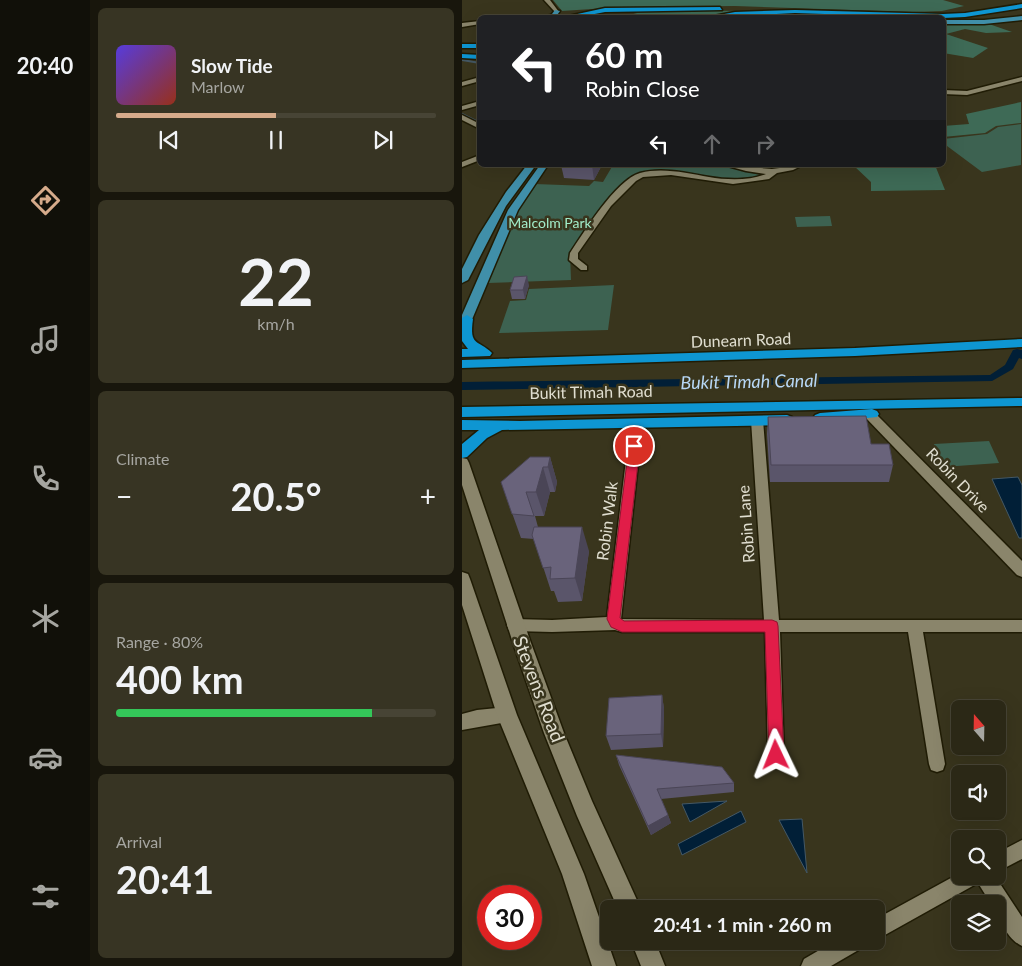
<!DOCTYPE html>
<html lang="en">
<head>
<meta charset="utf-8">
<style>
	:root { --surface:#2b2816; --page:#373423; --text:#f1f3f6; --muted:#a6a6a1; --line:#474435; --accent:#d6ab8b }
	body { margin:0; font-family:Lato,sans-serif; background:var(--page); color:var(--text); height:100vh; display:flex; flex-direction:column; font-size:19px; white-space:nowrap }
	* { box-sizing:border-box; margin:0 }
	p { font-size:16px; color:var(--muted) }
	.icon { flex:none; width:28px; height:28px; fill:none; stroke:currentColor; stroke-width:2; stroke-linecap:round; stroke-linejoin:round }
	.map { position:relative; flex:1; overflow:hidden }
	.side { display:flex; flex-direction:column; gap:8px; padding:8px; background:#18160c; width:372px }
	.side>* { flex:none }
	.guide { position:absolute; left:15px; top:15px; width:469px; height:152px; border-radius:8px; box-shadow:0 5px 20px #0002,0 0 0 1px var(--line); background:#202124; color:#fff; overflow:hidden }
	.needle { width:32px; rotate:340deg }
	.buttons { position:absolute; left:489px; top:700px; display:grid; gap:10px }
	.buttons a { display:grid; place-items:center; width:55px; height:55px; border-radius:8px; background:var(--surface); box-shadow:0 5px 20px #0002,0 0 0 1px var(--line); font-size:25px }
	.speed { position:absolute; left:15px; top:885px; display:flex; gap:10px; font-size:25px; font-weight:700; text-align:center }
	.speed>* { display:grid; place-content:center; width:65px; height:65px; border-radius:50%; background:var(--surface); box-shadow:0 5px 20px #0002,0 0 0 1px var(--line); line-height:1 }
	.speed .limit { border:8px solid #d22; background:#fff; color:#111 }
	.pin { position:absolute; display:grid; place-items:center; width:42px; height:42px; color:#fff; margin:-21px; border:2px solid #fff; border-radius:50%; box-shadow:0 1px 5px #0007 }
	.me { position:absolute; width:55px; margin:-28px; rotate:358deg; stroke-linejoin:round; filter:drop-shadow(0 0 4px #0008) }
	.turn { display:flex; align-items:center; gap:18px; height:105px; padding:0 25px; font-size:22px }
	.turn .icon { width:65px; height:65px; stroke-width:2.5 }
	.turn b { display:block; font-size:35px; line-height:42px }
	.lanes { display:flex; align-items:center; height:48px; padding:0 25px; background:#0003; justify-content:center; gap:25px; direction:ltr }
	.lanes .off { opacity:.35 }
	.big { font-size:38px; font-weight:700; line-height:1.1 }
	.side .tile { flex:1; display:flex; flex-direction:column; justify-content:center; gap:8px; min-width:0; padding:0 18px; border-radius:8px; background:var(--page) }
	.side .dial { align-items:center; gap:0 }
	.dial b { font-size:65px; line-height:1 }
	.song { display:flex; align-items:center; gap:15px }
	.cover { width:60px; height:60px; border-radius:8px; background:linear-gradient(135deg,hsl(250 70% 55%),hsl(10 70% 35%)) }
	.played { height:5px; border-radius:2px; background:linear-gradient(90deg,var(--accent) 50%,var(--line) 50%) }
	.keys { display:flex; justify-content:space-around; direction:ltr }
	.heat { display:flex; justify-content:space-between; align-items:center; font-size:28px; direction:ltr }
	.charge { height:8px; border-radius:4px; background:linear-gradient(90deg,#34c759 80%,var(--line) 0) }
	.trip { position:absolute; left:138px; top:900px; width:285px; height:50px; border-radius:8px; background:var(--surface); box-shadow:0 5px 20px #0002,0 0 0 1px var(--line); font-weight:700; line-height:50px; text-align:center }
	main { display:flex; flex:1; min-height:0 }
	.tabs { display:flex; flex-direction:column; width:90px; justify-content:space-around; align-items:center; background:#111009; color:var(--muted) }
	.tabs .icon { width:35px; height:35px }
	.tabs .current { color:var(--accent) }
	.tabs b { font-size:22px; color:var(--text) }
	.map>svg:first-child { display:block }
</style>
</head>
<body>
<main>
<nav class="tabs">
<b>20:40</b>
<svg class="icon current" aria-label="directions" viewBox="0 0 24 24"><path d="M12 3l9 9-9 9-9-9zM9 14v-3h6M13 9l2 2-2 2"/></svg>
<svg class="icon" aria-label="music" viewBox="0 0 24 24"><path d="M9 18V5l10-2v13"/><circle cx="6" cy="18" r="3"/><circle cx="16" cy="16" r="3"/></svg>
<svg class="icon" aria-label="phone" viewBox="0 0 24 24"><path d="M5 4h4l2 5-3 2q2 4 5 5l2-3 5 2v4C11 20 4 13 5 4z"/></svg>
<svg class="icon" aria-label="climate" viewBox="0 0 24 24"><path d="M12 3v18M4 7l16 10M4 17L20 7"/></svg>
<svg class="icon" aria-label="car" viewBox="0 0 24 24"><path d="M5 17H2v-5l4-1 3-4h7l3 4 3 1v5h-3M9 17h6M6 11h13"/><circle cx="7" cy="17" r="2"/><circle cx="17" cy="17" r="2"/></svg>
<svg class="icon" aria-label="filters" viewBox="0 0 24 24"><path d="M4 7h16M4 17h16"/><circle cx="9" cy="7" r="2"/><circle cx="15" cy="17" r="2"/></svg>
</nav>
<section class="side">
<div class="tile">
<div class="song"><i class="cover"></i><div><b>Slow Tide</b><p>Marlow</p></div></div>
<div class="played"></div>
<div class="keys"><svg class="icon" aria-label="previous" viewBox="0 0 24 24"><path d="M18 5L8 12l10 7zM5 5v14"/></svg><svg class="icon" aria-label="pause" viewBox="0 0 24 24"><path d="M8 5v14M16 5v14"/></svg><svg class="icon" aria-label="next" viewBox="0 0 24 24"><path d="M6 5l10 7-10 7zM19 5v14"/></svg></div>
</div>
<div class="tile dial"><b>22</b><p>km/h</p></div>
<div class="tile"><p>Climate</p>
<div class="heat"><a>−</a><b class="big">20.5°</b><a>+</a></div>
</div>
<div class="tile"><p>Range · 80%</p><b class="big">400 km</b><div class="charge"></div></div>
<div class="tile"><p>Arrival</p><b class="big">20:41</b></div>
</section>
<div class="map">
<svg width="560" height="966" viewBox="0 0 560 966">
	<rect width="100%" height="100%" fill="#39351d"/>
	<g fill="#3d6251">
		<path d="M559,124V165L520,172L481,143V139L525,134L536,127Z"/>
		<path d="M151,165H257L302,176L256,180L202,170L178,173L169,178L132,217L108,253L109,280L26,283L56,210L73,184L127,186L132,181L141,182Z"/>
		<path d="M368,216L370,226L335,227L333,217Z"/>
		<path d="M152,285L146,330L37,333L48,301L64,300L67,289Z"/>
		<path d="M527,441L537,463L481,467L472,444Z"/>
	</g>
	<g fill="#3e6a56">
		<path d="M91,0H481L502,6L480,11L450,12L273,6L160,7L100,11Z"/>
		<path d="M160,10L290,11L239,17L180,18L179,15Z"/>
		<path d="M527,24L550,32L524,33L503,29L484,34L526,48L511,58L481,53V25Z"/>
		<path d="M559,102V123L534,126L523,133L481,137V126L507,124L504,114Z"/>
		<path d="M391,165H473L483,190L409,191V182Z"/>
	</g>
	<g fill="#011f37" stroke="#445865">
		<path d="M556,477L560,485V538H557L530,479Z"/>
		<path d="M265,801L228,822L220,804Z"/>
		<path d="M279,811L284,822L220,855L216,844Z"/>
		<path d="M340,819L345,873L317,820Z"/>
	</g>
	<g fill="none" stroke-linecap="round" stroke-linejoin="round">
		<g stroke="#445865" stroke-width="2">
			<path d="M0,60L18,63"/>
			<path d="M0,114L18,123"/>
		</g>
		<path fill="#011f37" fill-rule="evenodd" d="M555,349L560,350V359L557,358L551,369L530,381L0,390V382L528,375L543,365L551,350Z"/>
		<defs>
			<g id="street">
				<path d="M95,14V16L72,18Z"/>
				<path d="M49,16L53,18H47Z"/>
				<path d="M18,21V24L0,27V23Z"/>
				<path d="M18,77V81L0,86V82Z"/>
				<path d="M560,77V81L505,95L481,94V90L505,91Z"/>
				<path d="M18,101V105L0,110V106Z"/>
				<path d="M0,115L18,124V129L0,120Z"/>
				<path d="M18,155V160L0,167V162Z"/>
				<path d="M262,165L310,169L341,165L331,170L315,173L307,179L271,184L209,175L181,177L174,181L149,206L116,253V259L125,266V270H119L107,260L108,253C122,232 154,180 178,173C200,167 225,173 247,177C264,180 288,181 304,174L284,171Z"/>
				<path d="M407,410L411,411L560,561V577L555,575L403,417L401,414Z"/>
				<path d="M295,416L301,420L317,620H560V632H461L483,764L481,770L475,772L469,770L467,764L446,632H318L322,755L320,761L314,763L308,761L306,755L303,632H160L153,630L90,632L52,631L47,630L45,625L47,620L52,619L90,620L145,617L168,427L173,420L177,419L183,423L180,428L159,619L302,620L289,420Z"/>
				<path d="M45,707L51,709L53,715L51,721L0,730V714L15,710Z"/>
				<path d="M560,840V859L535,872V853Z"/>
				<path d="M498,873V876H533L560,917V946C546,940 535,918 535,904H529L516,883L414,940V919Z"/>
				<path d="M373,941H403L400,948L369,966H339L342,959Z"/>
			</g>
			<g id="secondary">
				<path d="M82,0H88L97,12H93Z"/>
				<path d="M0,458L5,459L7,463L69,643L102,733L130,801L179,909H156L115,816L82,733L51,643L0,485Z"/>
				<path d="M0,572L6,574L8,579L55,715L122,874L154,966H130L100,874L35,715L0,605Z"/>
				<path d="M169,941H193L203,966H179Z"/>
			</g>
			<g id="primary">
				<path d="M93,10L98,11L93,18H87Z"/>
				<path d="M560,16V20L522,24H481V20H522Z"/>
				<path d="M65,165H74L44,206L6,280L0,283V269L17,235L44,192Z"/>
				<path d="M78,165H86L56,210L6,329L0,333V315L46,210Z"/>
			</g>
			<g id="highway">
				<path d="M560,4V8L503,17L481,18L333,13L241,18L273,12L333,10L481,14L503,13Z"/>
				<path d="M258,7L260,10L143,12L112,18H97L143,8Z"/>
				<rect x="0" y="44" width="18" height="4"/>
				<path d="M0,54L18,55V59L0,58Z"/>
				<path d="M5,315L11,319C7,347 16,339 30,353L28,356L0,357V349H6L0,341V318Z"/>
				<path d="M560,339V347L393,356L0,368V360L393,348Z"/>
				<path d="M560,398V406L0,417V407Z"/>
				<path d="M410,409L415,411L417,414L415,417L358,423L353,421L351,418L353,415L358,413Z"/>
				<path d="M325,415L330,417L332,420L330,423L325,425L40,430L25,438L5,457L0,458V444L17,430H0V420L58,421Z"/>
			</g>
		</defs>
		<use href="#street" stroke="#201c05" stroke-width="3"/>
		<use href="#secondary" stroke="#201c05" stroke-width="3"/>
		<use href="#primary" stroke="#201c05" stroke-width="3"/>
		<use href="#highway" stroke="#201c05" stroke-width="3"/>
		<use href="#street" fill="#8a856b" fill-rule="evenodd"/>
		<use href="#secondary" fill="#8a856b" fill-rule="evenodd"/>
		<use href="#primary" fill="#408fa9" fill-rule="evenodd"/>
		<use href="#highway" fill="#0e96d2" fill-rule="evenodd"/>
	</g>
	<g fill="#5a556a">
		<path d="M99,165H140L132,180L102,178Z"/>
		<path d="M67,285L63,299H50L48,290Z"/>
		<path d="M306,417L409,444L431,465L427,482H308L305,434Z"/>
		<path d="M88,457L95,482L93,492H88L82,516H73L76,527L127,551L120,601L96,602L92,591H89L72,539L59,538L39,482Z"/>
		<path d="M200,695L202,709L201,747L149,750L144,736Z"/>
		<path d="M154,755L272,783V792L199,799L206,815L209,823L189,835L157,765Z"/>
	</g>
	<g fill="#4a4556">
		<path d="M130,165H140L132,180Z"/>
		<path d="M65,276L67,285L63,299L61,290Z"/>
		<path d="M88,457L95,482L93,492L86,467Z"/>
		<path d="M81,467L88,492L82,516L74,492Z"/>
		<path d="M120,527L127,551L120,601L113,578Z"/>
		<path d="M200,695L202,709L201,747L199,734Z"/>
		<path d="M206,815L209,823L189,835L186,826Z"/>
	</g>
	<g fill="#69637b" stroke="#4a4556">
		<path d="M65,276L61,290H48L52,277Z"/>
		<path d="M404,416L409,444H427L431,465H309L306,417Z"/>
		<path d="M68,457H88L86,467H81L74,492H64L72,516L50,514L39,482Z"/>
		<path d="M72,527H120L113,578L88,579L89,567L81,568L70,535Z"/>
		<path d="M200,695L199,734L144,736L147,698Z"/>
		<path d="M154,755L260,767L272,783L195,789L206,815L186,826Z"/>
	</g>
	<path fill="#e11d48" stroke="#92132f" d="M172,442L178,446L158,618L162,621L310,620L315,622L316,626L322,755L320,761L314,763L309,761L307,755L303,632H160L149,627L145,619L167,446Z"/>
	<g text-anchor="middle" stroke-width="5" stroke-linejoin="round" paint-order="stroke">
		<g font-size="14" fill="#a1ecc9" stroke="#39351d">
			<text x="88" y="228">Malcolm Park</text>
		</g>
		<g font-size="16" fill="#e0ded0" stroke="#39351d">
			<text transform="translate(279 340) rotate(-2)" y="6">Dunearn Road</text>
			<text transform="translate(129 392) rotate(-1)" y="6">Bukit Timah Road</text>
			<text transform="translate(496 480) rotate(46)" y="6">Robin Drive</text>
			<text transform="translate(145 521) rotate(-83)" y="6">Robin Walk</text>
			<text transform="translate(284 524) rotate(-94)" y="6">Robin Lane</text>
		</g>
		<g font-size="18" font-style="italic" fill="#b7d7f5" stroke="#39351d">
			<text transform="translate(287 382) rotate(-1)" y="6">Bukit Timah Canal</text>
		</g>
		<g font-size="19" fill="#e0ded0" stroke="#39351d">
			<text transform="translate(77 689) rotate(69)" y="7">Stevens Road</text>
		</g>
	</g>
</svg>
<div class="buttons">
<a><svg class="needle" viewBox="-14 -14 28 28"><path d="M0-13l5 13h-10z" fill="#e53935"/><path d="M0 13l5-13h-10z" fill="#a6a6a1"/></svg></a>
<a><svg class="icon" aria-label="sound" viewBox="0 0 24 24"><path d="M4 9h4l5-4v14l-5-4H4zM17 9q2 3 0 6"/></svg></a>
<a><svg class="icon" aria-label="search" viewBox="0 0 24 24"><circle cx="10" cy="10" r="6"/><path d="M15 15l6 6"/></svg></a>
<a><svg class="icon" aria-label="layers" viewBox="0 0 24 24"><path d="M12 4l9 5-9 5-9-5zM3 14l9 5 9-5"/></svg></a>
</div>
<div class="speed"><div class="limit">30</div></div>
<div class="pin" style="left:172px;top:446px;background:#d93025"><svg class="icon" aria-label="arrive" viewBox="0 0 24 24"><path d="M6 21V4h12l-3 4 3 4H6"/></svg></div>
<svg class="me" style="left:314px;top:755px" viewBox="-20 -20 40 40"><path d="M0-17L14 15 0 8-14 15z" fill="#e11d48" stroke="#fff" stroke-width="4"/></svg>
<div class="trip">20:41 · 1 min · 260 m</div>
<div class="guide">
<div class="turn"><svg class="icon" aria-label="left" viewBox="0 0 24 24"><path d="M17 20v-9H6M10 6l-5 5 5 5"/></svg><div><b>60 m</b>Robin Close</div></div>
<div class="lanes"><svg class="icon" aria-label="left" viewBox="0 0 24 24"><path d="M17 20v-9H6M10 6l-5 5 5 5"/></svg><svg class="icon off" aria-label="ahead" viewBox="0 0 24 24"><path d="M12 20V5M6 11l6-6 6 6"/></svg><svg class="icon off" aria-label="right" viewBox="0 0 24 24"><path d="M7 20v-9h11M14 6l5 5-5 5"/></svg></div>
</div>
</div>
</main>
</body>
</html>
